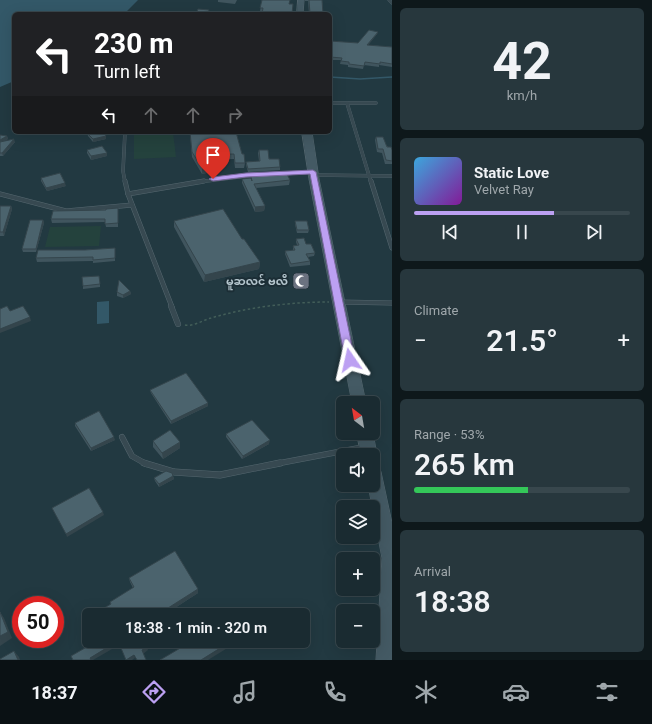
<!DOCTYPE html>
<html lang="en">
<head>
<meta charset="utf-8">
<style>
	:root { --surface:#1a2b31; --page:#27373d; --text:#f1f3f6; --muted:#9fa7ab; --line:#38474d; --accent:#bca0f2 }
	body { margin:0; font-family:Roboto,"Noto Sans Myanmar",sans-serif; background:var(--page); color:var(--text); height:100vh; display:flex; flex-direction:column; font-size:15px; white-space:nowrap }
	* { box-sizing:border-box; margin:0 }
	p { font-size:13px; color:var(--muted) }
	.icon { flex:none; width:22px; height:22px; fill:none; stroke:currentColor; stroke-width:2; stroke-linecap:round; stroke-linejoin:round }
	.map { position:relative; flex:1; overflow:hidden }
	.details { display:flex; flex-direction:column; gap:8px; padding:8px; background:#0e181b; width:260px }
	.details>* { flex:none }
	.top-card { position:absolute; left:12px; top:12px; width:320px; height:122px; border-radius:6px; box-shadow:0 4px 16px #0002,0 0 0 1px var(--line); background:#202124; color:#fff; overflow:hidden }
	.needle { width:26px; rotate:329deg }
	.controls { position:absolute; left:336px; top:396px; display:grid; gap:8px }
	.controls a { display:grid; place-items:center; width:44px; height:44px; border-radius:6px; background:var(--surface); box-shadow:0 4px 16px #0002,0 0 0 1px var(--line); font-size:20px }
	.speed { position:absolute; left:12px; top:596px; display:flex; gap:8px; font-size:20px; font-weight:700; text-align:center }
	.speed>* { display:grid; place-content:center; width:52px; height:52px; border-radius:50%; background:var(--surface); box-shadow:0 4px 16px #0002,0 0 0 1px var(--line); line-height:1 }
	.speed .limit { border:6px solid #d22; background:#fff; color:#111 }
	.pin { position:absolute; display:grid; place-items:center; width:34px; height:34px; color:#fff; margin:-41px -17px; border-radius:50% 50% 50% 0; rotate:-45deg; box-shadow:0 0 4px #0007 }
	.pin .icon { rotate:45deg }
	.me { position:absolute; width:44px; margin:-22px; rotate:349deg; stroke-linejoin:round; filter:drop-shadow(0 0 3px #0008) }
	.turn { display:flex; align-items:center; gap:14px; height:84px; padding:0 16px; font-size:18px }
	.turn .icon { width:52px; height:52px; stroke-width:2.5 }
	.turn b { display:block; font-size:28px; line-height:34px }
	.lanes { display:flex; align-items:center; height:38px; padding:0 16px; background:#0003; justify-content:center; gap:20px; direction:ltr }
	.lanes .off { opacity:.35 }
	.big { font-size:30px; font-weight:600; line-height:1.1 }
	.details .card { flex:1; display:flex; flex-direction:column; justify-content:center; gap:6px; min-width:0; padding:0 14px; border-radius:6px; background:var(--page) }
	.details .dial { align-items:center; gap:0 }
	.dial b { font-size:52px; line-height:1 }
	.song { display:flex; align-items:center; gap:12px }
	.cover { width:48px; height:48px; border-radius:6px; background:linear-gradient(135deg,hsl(200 70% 55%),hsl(290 70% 35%)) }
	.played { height:4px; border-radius:2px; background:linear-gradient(90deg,var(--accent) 65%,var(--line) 65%) }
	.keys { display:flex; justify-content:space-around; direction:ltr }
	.heat { display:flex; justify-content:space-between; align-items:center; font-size:22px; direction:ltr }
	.charge { height:6px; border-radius:3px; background:linear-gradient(90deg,#34c759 53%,var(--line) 0) }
	.trip { position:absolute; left:82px; top:608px; width:228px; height:40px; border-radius:6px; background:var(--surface); box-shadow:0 4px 16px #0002,0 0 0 1px var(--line); font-weight:600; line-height:40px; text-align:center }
	.menu { display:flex; height:64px; justify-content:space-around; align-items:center; background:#0a1114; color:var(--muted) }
	.menu .icon { width:28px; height:28px }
	.menu .current { color:var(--accent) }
	.menu b { font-size:18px; color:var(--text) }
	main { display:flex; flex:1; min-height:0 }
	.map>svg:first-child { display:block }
</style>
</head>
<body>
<main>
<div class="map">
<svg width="392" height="660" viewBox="0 0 392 660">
	<rect width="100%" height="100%" fill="#223941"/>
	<g fill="#24423d">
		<path d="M134,132H173L176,157L134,159Z"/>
		<path d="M101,226L99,246L45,247L50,227Z"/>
	</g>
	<g fill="#335868">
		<path d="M0,0H138L124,14H14V81L0,87Z"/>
		<path d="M109,301V323L97,324V302Z"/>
	</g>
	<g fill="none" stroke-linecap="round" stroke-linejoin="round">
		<path stroke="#335868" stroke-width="1.5" d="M330,77L360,79L392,77"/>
		<defs>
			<path id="lane-far4" d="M389,0L392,3"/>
			<g id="lane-far3">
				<path d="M330,103H376"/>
				<path d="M347,103L371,182"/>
				<path d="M125,132L123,171L125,182"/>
				<path d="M281,174L313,172"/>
				<path d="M313,175L392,176"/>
				<path d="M198,182L255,175"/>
			</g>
			<g id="lane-far2">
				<path d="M125,181L128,194L172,307"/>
				<path d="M371,181L392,248"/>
				<path d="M0,194L66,211L132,205"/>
				<path d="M128,194L204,181"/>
				<path d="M339,302L392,303"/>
			</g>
			<g id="lane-far1">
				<path d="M171,306L178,324"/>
				<path d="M122,437L132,456L146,464"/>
				<path d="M275,464L364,447"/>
			</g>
			<path id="lane" d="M144,463L174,472L220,475L280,463"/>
			<g id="secondary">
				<path d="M298,0H304L303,14H297Z"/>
				<path d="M302,132H312L319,179L366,403H352L309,179Z"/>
				<path d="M357,433H373L377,455L374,460H373V455H361Z"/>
				<path d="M373,465L379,467L381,472L392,523V660H376L382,558L368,485H373Z"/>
			</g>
		</defs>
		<use href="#lane-far4" stroke="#55676f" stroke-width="3"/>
		<use href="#lane-far3" stroke="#55676f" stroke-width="3.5"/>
		<use href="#lane-far2" stroke="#55676f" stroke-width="5"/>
		<use href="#lane-far1" stroke="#55676f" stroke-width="6"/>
		<use href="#lane" stroke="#55676f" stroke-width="7"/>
		<use href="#secondary" stroke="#55676f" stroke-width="1"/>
		<path stroke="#435e59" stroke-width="1.5" stroke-dasharray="2.5 2.5" stroke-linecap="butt" d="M185,325C193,327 203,320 211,318C249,307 290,302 329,302"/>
		<use href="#lane-far4" stroke="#374951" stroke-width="2.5"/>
		<use href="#lane-far3" stroke="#374951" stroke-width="3"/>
		<use href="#lane-far2" stroke="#374951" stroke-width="4"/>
		<use href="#lane-far1" stroke="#374951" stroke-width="5"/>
		<use href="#lane" stroke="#374951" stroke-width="6"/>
		<use href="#secondary" fill="#445a64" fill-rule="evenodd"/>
	</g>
	<g fill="#40555e">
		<path d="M218,0H237L235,4L218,2Z"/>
		<path d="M262,0L289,4L263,11H260Z"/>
		<path d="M305,0H322L323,14H309L308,1H305Z"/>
		<path d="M378,32L377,34L368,45L392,47V67L379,65V67L364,65L363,69L348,67V65L340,64L341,60H330V41L358,43Z"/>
		<path d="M190,132H236L242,154L245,163L244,168H235L234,159L208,160L212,167V172L202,174L192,157Z"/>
		<path d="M87,133L106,136V139L93,142L88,136Z"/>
		<path d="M0,135L7,136L8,139L4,141L15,142L3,156H0Z"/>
		<path d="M376,137L392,150V164H385L382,153L377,152L375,140Z"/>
		<path d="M87,150L107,153V156L91,160L87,153Z"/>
		<path d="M259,150L280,167V170L248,172L246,165V162L259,161L258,153Z"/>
		<path d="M250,173L290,180L289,185L256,188L265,206L264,211L255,212L242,183V179L250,178Z"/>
		<path d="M41,178L66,186L47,191L41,181Z"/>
		<path d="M0,206H11L12,209L4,236H0Z"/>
		<path d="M118,208V227H106L105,222L52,223L51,219L106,210Z"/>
		<path d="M43,220L44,223L36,252H23L22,249Z"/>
		<path d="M174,221L242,239L260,262L259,269L204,282L174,227Z"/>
		<path d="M295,221L309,230L308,233H297L295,224Z"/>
		<path d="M296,239L306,244L315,253L314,256L308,257L310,261V265L290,267L285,254V251L293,250V246L297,245L296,242Z"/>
		<path d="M115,248V261L93,263V261L37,262L36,258L85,250Z"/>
		<path d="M100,279V287L83,289V286Z"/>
		<path d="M130,291L131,294L123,298L117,296V292Z"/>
		<path d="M150,390L208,403V406L171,424L151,393Z"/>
		<path d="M75,423L115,440L91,451L75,426Z"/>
		<path d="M226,434L269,444L242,459L226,437Z"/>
		<path d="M153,441L180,442V448L163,459L153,447Z"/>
		<path d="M173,476L174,479L159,487L155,481L154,478Z"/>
		<path d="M129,578L198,593L164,615H92L110,605V602L133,588L130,582Z"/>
	</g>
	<g fill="#34454c">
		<path d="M378,32L377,34L366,48L367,45Z"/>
		<path d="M7,136L8,139L0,143V140Z"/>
		<path d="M106,136V139L93,142V139Z"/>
		<path d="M14,139L15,142L3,156L2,153Z"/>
		<path d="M107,153V156L91,160V156Z"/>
		<path d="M212,167V172L202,174V168Z"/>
		<path d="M65,183L66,186L47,191L46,188Z"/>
		<path d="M11,206L12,209L4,236L3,232Z"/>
		<path d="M265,206L264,211L255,212V207Z"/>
		<path d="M43,220L44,223L36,252V249Z"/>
		<path d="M260,262L259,269L204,282L205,275Z"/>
		<path d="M130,291L131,294L123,298V295Z"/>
		<path d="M30,317L31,321L0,333V329Z"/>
		<path d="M208,403V406L171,424V421Z"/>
		<path d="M114,437L115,440L91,451V448Z"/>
		<path d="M270,440L269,444L242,459L243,456Z"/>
		<path d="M180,442V448L163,459L162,453Z"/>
		<path d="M173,476L174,479L159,487V484Z"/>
		<path d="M103,512L104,515L67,537L66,534Z"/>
		<path d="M198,589V593L164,615H157Z"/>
		<path d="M0,612L4,618L12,638L0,646Z"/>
		<path d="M118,641L119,645L93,660H91L90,658Z"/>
		<path d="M230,642L229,647L208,660H201Z"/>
		<path d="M147,647L148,650L143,654L142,650Z"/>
		<path d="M14,651L19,657L20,660H18Z"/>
		<path d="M134,655L135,658L132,660H126Z"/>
	</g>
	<g fill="#4b636d" stroke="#34454c">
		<path d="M262,0H290L289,4H293L292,14H262L263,8H260Z"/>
		<path d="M309,0H322L323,14H310Z"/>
		<path d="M198,9L209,10L207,14H196Z"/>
		<path d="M369,30L378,32L367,45L392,47V64L380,62V64L365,62L364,66L349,64V62L341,61L342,58L330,57V41L358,43Z"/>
		<path d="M90,132H103L106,136L93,139L87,133Z"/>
		<path d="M190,132H236L242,154H244L245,163H235L234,154L204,155L212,167L202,168L192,152Z"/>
		<path d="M0,135L7,136L0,140Z"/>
		<path d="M376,137H383L387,147H391L392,150V161L386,160L383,149H378Z"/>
		<path d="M14,139L2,153H0V142Z"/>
		<path d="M102,146L107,153L91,156L87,150Z"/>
		<path d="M259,150H268L269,159H279L280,167L248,169L246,162L260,161Z"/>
		<path d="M282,172H286L290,180L254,184L265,206L255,207L242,179L251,178L252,181L250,173Z"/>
		<path d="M60,173L65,183L46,188L41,178Z"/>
		<path d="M0,206H11L3,232H0Z"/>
		<path d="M118,208V223L105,224V219H51L53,211L106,210V209Z"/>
		<path d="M223,209L242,239H244L260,262L205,275L174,221Z"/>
		<path d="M30,220H43L36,249H22Z"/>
		<path d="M295,221H307L309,230H297Z"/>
		<path d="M304,238L306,244H311L315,253L306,254L310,261L291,264L285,251L295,250L293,246L299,245L296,239Z"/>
		<path d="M115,248V258L93,260V257L36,258L38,250H85Z"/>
		<path d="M99,276L100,284L83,286L82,277Z"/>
		<path d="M119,280L130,291L123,295L117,292Z"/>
		<path d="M7,306L10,311L23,306L30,317L0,329V309Z"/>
		<path d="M186,373L208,403L171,421L150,390Z"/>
		<path d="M99,411L114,437L91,448L75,423Z"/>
		<path d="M252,420L270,440L243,456L226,434Z"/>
		<path d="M170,430L180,442L162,453L153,441Z"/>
		<path d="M166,471L172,473L173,476L159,484L154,478Z"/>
		<path d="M89,488L103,512L66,534L52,508Z"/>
		<path d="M175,551L198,589L157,615H92L111,604L110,602L134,587L129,578Z"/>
		<path d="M0,612L8,632L0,636Z"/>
		<path d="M97,641H144L147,647L142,650L146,660H137L134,655L126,660L118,641L90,658L91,660H73L71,656Z"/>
		<path d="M192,641H229L230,642L201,660H160Z"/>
		<path d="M14,651L18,660H0V659Z"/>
	</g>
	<path fill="#bca0f2" stroke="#7a689d" d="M313,170L316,172L355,360L350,363L345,360L310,174L246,177L213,181L209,179L213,177L246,173Z"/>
	<defs>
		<symbol id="mosque-square" viewBox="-11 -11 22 22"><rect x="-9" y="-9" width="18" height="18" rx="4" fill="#6b7280" stroke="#1c2e36"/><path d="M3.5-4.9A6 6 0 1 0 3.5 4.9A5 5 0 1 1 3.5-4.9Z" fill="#fff"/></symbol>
	</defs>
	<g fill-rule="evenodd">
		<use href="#mosque-square" x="291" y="271" width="20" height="20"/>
	</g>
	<g text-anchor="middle" stroke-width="4" stroke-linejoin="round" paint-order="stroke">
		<g font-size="11" font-weight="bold" fill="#b3c4cc" stroke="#1c2e36" text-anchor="end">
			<text x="288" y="285">မူဆလင် ဗလီ</text>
		</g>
	</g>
</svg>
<div class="controls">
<a><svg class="needle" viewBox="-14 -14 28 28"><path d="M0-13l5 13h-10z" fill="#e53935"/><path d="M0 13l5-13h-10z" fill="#9fa7ab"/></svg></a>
<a><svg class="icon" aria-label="sound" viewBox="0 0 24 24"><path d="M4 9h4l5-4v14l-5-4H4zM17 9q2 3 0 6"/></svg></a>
<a><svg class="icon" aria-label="layers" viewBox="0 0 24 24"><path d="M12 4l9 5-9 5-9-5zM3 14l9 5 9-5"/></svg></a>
<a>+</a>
<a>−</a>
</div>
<div class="speed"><div class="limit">50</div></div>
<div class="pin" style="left:213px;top:179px;background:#d93025"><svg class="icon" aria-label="arrive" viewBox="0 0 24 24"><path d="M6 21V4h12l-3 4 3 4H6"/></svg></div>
<svg class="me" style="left:350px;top:360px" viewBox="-20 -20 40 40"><path d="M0-17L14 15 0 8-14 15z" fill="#bca0f2" stroke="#fff" stroke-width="4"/></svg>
<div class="trip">18:38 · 1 min · 320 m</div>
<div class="top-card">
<div class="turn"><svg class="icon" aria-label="left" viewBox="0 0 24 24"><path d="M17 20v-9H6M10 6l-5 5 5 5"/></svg><div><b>230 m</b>Turn left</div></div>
<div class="lanes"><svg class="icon" aria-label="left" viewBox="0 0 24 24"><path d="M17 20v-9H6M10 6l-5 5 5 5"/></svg><svg class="icon off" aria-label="ahead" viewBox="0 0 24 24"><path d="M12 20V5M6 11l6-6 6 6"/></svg><svg class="icon off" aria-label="ahead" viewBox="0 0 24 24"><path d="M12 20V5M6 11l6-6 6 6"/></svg><svg class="icon off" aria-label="right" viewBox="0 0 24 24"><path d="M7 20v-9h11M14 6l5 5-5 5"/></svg></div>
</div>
</div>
<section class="details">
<div class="card dial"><b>42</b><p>km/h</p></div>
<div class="card">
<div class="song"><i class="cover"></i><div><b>Static Love</b><p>Velvet Ray</p></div></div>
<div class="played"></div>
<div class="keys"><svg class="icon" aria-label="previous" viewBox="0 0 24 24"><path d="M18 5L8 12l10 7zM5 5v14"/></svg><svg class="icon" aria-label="pause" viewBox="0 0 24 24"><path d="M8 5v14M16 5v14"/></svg><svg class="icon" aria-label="next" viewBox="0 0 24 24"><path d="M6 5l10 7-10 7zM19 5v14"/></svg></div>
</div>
<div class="card"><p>Climate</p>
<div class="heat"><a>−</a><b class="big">21.5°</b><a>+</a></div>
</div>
<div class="card"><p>Range · 53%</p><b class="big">265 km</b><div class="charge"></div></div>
<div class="card"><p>Arrival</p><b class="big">18:38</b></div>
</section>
</main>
<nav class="menu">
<b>18:37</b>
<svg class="icon current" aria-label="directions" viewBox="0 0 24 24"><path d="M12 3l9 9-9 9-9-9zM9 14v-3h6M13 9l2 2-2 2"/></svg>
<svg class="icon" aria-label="music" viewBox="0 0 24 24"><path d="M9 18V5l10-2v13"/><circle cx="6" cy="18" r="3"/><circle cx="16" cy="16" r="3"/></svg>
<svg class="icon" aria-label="phone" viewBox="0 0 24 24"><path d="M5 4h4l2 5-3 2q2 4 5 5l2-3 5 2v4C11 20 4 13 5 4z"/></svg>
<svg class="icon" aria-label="climate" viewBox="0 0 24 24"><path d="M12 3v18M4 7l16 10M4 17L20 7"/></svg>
<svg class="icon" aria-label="car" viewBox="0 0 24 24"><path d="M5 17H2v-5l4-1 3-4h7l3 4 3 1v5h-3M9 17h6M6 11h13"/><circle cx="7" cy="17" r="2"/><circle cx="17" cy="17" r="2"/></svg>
<svg class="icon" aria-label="filters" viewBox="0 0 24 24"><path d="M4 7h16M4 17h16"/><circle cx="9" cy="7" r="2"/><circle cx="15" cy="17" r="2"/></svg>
</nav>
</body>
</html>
